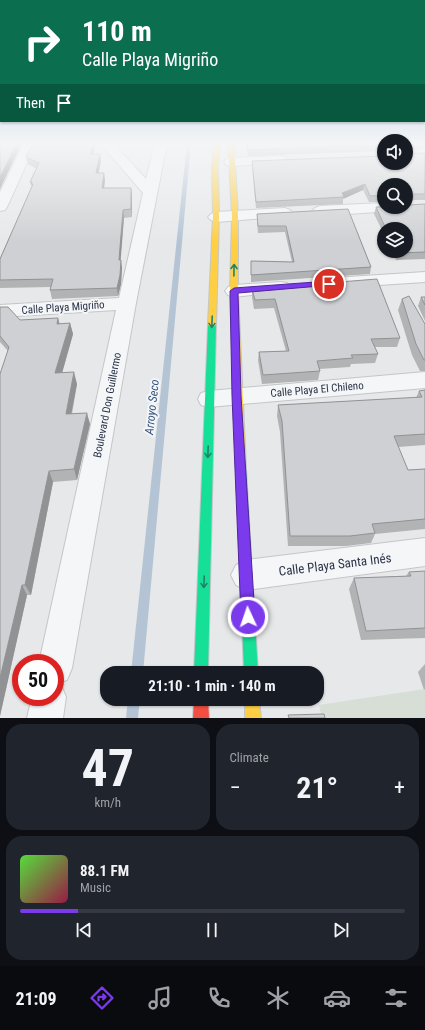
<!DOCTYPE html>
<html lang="en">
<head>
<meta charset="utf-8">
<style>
	:root { --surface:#171b24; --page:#20242c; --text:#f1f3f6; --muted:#9ea1a6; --line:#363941; --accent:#7c3aed }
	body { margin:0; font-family:"Roboto Condensed",sans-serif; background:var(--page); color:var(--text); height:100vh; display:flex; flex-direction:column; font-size:15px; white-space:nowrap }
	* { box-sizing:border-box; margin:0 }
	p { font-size:13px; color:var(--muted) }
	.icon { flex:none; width:22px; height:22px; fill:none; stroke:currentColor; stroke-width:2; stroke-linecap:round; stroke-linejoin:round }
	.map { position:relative; height:718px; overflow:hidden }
	.panel { display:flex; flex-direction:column; gap:6px; padding:6px; background:#0d0f14; flex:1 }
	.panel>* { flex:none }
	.guide { position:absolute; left:0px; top:0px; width:425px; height:122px; box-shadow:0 1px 3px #0004; background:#0b6e4f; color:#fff; overflow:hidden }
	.controls { position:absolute; left:377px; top:134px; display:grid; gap:8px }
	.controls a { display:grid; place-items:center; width:36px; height:36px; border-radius:50%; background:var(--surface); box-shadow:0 1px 3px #0004; font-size:20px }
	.speed { position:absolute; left:12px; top:654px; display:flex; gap:8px; font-size:20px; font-weight:700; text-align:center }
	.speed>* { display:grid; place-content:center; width:52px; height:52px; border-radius:50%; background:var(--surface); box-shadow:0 1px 3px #0004; line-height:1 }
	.speed .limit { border:6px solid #d22; background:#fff; color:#111 }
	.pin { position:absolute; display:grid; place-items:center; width:34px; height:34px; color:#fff; margin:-17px; border:2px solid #fff; border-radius:50%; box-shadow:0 1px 4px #0007 }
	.me { position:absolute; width:44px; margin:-22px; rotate:357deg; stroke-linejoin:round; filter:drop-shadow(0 0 3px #0008) }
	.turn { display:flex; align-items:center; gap:14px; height:84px; padding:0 16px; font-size:18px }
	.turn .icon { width:52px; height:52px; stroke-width:2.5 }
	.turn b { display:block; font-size:28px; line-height:34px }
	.then { display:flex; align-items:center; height:38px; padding:0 16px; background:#0003; gap:8px; font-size:15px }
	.big { font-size:30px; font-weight:700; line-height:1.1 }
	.panel .tile { flex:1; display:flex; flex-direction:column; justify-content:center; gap:6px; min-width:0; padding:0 14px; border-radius:16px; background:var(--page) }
	.panel .dial { align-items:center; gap:0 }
	.dial b { font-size:52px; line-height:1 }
	.song { display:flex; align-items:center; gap:12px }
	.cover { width:48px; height:48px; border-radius:6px; background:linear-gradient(135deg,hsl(110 70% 55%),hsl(340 70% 35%)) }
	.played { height:4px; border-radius:2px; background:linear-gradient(90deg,var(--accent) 15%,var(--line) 15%) }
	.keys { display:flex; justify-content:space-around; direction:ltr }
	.heat { display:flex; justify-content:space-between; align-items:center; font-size:22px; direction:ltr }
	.panel .tiles { flex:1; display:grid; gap:6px; grid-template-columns:1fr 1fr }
	.tile:last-child { grid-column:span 2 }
	.trip { position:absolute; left:100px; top:666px; width:224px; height:40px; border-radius:16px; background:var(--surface); box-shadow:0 1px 3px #0004; font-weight:700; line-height:40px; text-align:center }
	.tab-bar { display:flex; height:64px; justify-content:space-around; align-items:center; background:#090b0e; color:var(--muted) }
	.tab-bar .icon { width:28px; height:28px }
	.tab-bar .current { color:var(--accent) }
	.tab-bar b { font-size:18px; color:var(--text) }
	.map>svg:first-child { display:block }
</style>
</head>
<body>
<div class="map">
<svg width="425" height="718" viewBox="0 0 425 718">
	<rect width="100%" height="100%" fill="#e6e8ea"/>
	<path fill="#d6ded6" d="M425,689V718H322L319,705Z"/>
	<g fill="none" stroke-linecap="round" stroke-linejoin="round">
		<g fill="#b4c4d5" fill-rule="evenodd">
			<path d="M187,143H191L143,673H131Z"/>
			<path d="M128,699H140L138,718H126Z"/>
		</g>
		<defs>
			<g id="street">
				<path d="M24,143H36L7,207L5,210L0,211V192Z"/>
				<path d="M100,143H113L146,179L155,143H167L136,303L72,668L67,680L58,683L61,685L66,697L63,718H27L32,697H55V663H39L116,310L0,317V305L119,298L143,193Z"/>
				<path d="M412,143H425V155L421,154Z"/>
				<path d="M280,156L285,157L287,160L285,163L231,166L226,165L224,162L226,159L231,158Z"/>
				<path d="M384,203V207H398L396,210L391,211L320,216L315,214L312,211L315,208L320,206Z"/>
				<path d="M285,208L290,210L293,213L290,216L216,222L211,220L208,217L211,214L216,212Z"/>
				<path d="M425,272V282L348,287L342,286L339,282L342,278L348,277Z"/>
				<path d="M281,282L287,283L290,287L287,291L234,297L228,295L225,291L228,287L234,285Z"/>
				<path d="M425,372V388L209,407L201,405L198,399L201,393L209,391Z"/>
				<path d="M425,538V566L246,590L236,585L231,575L236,565L246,560Z"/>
			</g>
			<g id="fast">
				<path d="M212,322L216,325L208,673H194L208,325Z"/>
				<path d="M241,464L245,466L246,469L258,673H244L236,469L237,466Z"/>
			</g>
			<g id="slow">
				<path d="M214,143H220L218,168L219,217L216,325L212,328L208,325L213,217L212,168Z"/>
				<path d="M228,143H234L238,216V291L246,469L245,472L241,474L237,472L236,469L230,291L232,216Z"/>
				<path d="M245,699H259L261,718H245Z"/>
			</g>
			<path id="jam" d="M194,699H208L209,718H193Z"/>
		</defs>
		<use href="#street" stroke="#c4c6c8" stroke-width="2"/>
		<use href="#fast" stroke="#c4c6c8" stroke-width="2"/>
		<use href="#slow" stroke="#c4c6c8" stroke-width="2"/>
		<use href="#jam" stroke="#c4c6c8" stroke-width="2"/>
		<use href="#street" fill="#f5f6f7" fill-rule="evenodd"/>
		<use href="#fast" fill="#16e098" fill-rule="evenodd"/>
		<use href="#slow" fill="#ffcf43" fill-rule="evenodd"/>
		<use href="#jam" fill="#f24e42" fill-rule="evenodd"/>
	</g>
	<g fill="#b1b3b5">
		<path d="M33,143H96L93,154H100L101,161L98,173L105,180L104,188H131L132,195V217L124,218L120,260L122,268L121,284L118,296L52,299L50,290L51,287L0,288V259L32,187L30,182L37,169L28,164L26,157Z"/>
		<path d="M245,143H384V151L248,156Z"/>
		<path d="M406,143H425V149L406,150V154L425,153V200H406V185H384V202H369L363,190L343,199V204L256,208L252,167V161L384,163Z"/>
		<path d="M425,204V259L396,260L392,251H406V229H384V234L374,214L376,207Z"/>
		<path d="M348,209L371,267L370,274L251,282V261L292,262L285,232L258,233L257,221V214Z"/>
		<path d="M252,289L400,338L397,347H375L378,354L375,363L351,364L350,367L319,369L320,371L318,380L262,384L258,360L259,352L286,351L274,308L254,309L252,297Z"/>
		<path d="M421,297H425V321L418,306Z"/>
		<path d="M402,299L425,324V371H420L412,355L398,310Z"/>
		<path d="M0,307L20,320L60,324L70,323L73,334L62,373L77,384L72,414L90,424L77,480L53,482L31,595H27L0,716L8,351L0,342Z"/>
		<path d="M425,390V445L398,447L408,470L425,469V529L375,534L371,543L346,546H288L280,432L277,416L278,405L416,398L419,391Z"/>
		<path d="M425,571V638L361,640L349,589L354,578L406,576L409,572Z"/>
		<path d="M425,664V689L424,690L418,672Z"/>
	</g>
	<g fill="#909294">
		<path d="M17,143H22L0,189V177Z"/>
		<path d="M93,143H96L92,161L91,154Z"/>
		<path d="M100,154L101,161L97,181L96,173Z"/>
		<path d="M104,173L105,180L103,196L102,188Z"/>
		<path d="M365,184L363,190L343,199L344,197L342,193Z"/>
		<path d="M131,188L132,195V217L131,209Z"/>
		<path d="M123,210L124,218L120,268L119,260Z"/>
		<path d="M121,260L122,268L121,284L118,296L117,288Z"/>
		<path d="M58,318L61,329L57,324Z"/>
		<path d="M70,323L73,334L59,384L55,373Z"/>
		<path d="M74,372L77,384L69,425L66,414Z"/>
		<path d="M87,413L90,424L77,480L74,469Z"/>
		<path d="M49,471L53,482L31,595L25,585Z"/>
		<path d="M22,585L27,595L0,716V678Z"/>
	</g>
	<g fill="#ced0d3" stroke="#909294">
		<path d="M0,143H17L0,177Z"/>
		<path d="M33,143H93L91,154H100L96,173H104L102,188H131V209L123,210L119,260H121L120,275L117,288L50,290L53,279L0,280V259L33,184H31L32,182H30L39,163L26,157Z"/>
		<path d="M247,143H384V145L248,150Z"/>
		<path d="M406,143H425L406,144V154L425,153V194H408L406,199V185H384V195L370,196L365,184L342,193L344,197L256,202L252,161L384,156V163H406Z"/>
		<path d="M406,204L408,205L425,204V252L398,253L397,251H406V229H386L376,207H406Z"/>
		<path d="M348,209L371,267L251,275V261L294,262L286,226H258L257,214Z"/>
		<path d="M377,279L400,338L371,339L378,354L351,355L353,358L317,361L320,371L263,375L259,352L289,351L275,299L255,300L252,289Z"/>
		<path d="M409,296L425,324V360H424L416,344L402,299Z"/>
		<path d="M421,297H425V305Z"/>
		<path d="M0,307H8L20,320L58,318L57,324L70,323L55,373L74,372L66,414L87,413L74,469L49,471L25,585H22L0,678V374L9,347L0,336Z"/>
		<path d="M425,390V434L394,436L408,470L425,469V519L372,524L375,533L350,536H290L282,421L278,405L422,397L419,391Z"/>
		<path d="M425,571V628L366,631L354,578L411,576L409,572Z"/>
		<path d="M324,714L325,718H289L288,715Z"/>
	</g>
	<defs><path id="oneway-shaft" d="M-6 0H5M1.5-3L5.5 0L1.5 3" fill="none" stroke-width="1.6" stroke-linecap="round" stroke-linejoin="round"/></defs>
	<g stroke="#22816a">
		<use href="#oneway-shaft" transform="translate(234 270) rotate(-89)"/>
		<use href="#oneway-shaft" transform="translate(212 322) rotate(92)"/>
		<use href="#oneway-shaft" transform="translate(208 452) rotate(92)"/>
		<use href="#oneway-shaft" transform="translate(204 582) rotate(92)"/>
	</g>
	<linearGradient id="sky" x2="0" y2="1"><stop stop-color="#93bae0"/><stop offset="0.59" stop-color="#f4f5f6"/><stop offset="1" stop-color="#f4f5f6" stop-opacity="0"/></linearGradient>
	<rect width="425" height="243" fill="url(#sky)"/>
	<path fill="#7c3aed" stroke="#51269a" d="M329,281L333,284L332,285L238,293L241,396L255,617L253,622L248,624L243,622L241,617L232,396L230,291L234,288Z"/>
	<g text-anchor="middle" stroke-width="4" stroke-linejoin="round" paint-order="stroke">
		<g font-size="11" fill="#2b3445" stroke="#f4f6f9">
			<text transform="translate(63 307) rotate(-4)" y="4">Calle Playa Migriño</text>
			<text transform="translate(317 389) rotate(-5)" y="4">Calle Playa El Chileno</text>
			<text transform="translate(107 405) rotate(-79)" y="4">Boulevard Don Guillermo</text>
		</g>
		<g font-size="12" font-style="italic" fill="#34527a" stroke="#f4f6f9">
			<text transform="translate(152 407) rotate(-84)" y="4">Arroyo Seco</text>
		</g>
		<g font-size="13" fill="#2b3445" stroke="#f4f6f9">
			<text transform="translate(335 564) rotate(-7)" y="5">Calle Playa Santa Inés</text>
		</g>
	</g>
</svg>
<div class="controls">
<a><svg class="icon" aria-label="sound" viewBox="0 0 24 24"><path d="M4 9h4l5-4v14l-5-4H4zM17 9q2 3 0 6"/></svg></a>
<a><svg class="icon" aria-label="search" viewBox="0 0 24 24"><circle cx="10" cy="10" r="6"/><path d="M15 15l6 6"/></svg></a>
<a><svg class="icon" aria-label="layers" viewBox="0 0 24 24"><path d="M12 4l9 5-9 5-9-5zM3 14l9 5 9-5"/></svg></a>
</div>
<div class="speed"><div class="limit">50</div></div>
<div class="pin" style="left:329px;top:284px;background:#d93025"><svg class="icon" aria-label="arrive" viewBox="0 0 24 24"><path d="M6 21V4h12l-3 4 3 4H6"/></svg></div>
<svg class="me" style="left:248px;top:617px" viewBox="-20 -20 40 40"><circle r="17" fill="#7c3aed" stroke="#fff" stroke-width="3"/><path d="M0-11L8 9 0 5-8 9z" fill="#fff"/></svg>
<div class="trip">21:10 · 1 min · 140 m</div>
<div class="guide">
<div class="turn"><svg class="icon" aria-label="right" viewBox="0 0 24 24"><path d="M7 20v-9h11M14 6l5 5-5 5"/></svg><div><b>110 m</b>Calle Playa Migriño</div></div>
<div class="then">Then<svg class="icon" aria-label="arrive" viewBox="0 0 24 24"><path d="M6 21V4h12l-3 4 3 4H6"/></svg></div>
</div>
</div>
<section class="panel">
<div class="tiles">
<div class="tile dial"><b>47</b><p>km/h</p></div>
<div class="tile"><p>Climate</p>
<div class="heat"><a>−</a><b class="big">21°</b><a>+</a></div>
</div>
<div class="tile">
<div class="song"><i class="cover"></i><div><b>88.1 FM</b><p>Music</p></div></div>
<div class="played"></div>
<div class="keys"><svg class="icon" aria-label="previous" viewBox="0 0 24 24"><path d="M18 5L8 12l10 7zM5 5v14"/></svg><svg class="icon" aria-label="pause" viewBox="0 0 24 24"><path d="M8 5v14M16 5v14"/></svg><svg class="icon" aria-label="next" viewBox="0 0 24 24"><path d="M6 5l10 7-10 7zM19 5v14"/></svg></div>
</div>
</div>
</section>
<nav class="tab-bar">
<b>21:09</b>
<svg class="icon current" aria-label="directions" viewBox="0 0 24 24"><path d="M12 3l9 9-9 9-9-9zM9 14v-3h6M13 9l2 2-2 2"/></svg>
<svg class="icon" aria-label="music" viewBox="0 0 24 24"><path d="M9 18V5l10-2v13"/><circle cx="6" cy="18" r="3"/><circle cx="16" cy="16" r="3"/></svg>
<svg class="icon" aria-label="phone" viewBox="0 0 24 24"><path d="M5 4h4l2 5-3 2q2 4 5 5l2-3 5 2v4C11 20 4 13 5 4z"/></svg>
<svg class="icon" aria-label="climate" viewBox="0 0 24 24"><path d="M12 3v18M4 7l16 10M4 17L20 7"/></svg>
<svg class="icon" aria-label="car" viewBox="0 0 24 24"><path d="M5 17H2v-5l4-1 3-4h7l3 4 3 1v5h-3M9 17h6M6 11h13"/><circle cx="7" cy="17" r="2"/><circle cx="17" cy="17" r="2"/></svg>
<svg class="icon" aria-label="filters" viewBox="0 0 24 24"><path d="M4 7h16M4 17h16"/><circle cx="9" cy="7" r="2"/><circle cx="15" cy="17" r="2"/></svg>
</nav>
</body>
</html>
